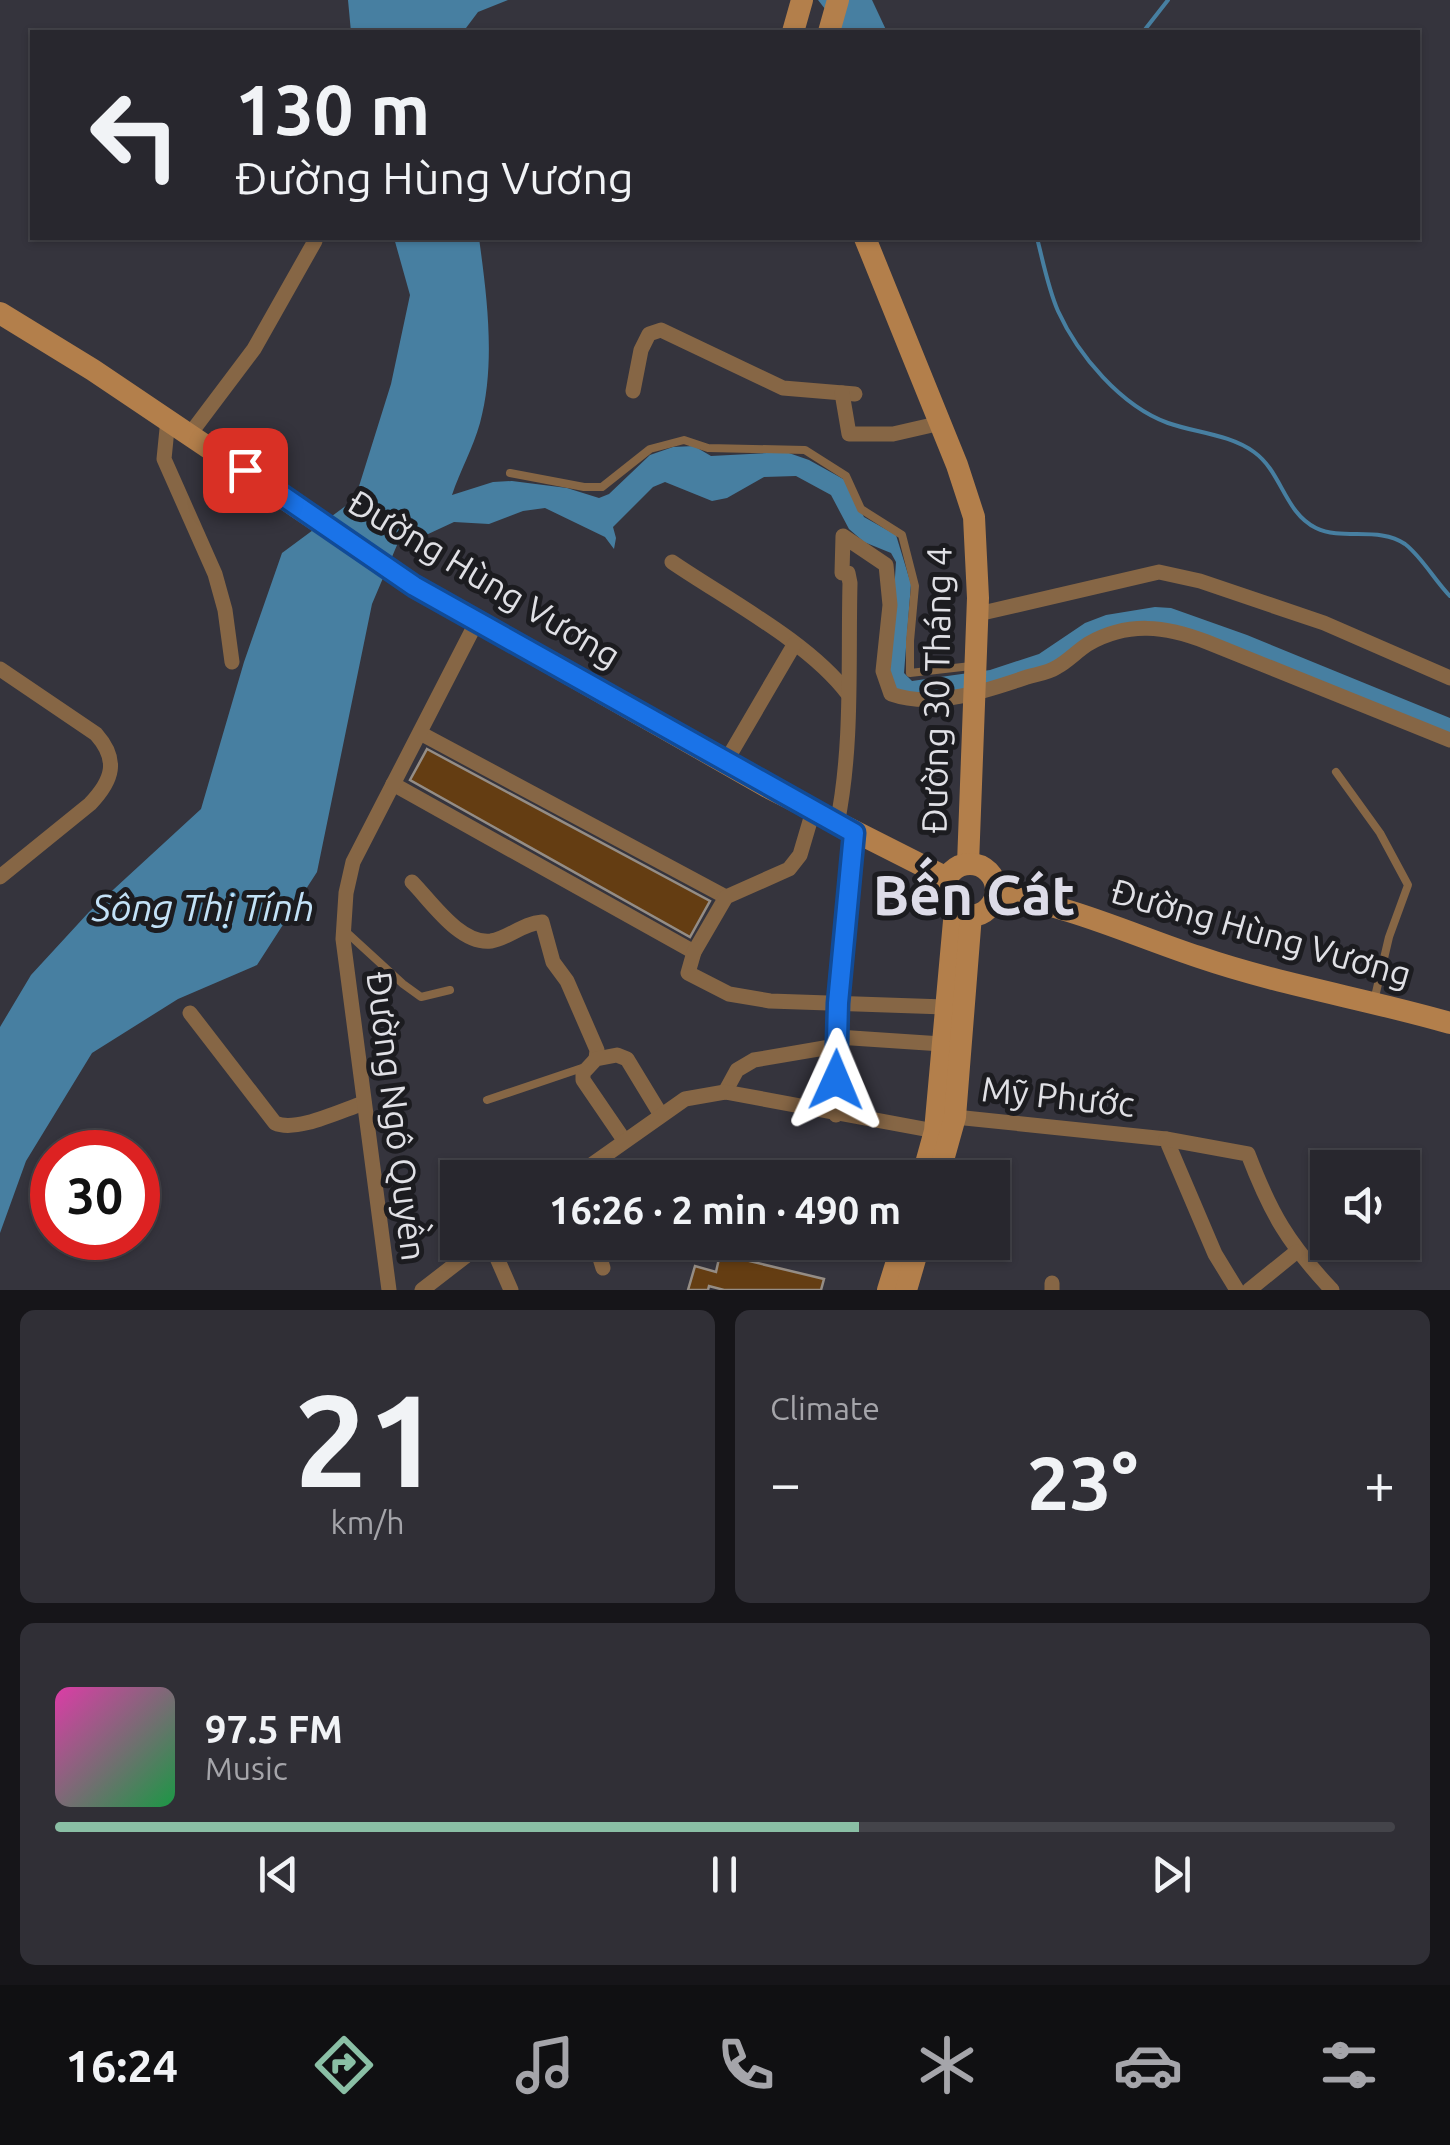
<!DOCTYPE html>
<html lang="en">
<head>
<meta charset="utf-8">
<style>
	:root { --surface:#28272e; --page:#302f36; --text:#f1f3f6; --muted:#a5a5aa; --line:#44444a; --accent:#8abfa5 }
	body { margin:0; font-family:Ubuntu,sans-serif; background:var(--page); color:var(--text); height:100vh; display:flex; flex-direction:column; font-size:38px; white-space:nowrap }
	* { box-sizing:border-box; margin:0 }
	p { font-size:32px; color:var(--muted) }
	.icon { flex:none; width:55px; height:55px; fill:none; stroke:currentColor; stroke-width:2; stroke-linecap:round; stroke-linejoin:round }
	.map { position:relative; height:1290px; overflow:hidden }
	.side { display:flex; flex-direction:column; gap:20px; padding:20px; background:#161519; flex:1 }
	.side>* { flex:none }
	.guide { position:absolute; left:30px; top:30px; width:1390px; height:210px; border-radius:0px; box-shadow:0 2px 8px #0004,0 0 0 2px var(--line); background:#28272e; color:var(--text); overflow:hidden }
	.buttons { position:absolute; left:1310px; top:1150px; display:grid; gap:20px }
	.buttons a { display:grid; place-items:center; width:110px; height:110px; border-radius:0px; background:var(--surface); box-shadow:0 2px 8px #0004,0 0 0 2px var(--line); font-size:50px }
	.speed { position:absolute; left:30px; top:1130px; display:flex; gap:20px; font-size:50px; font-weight:700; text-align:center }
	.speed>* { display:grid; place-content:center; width:130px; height:130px; border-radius:50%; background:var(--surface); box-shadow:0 2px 8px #0004,0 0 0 2px var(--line); line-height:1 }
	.speed .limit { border:15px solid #d22; background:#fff; color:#111 }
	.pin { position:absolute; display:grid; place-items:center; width:85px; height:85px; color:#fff; margin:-42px; border-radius:20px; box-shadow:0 5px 15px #0006 }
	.me { position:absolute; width:110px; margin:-55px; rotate:1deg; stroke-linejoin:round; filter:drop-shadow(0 0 8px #0008) }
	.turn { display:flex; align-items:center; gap:35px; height:210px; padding:0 40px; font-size:45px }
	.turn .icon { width:130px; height:130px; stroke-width:2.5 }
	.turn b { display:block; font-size:70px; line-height:85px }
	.big { font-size:75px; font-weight:700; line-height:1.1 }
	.side .tile { flex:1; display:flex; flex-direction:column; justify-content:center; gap:15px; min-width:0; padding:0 35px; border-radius:15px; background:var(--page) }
	.side .dial { align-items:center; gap:0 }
	.dial b { font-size:130px; line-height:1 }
	.song { display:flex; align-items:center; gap:30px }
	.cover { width:120px; height:120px; border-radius:15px; background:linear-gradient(135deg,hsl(320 70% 55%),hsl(140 70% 35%)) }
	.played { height:10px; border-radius:5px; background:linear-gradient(90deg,var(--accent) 60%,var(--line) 60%) }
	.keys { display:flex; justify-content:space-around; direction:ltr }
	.heat { display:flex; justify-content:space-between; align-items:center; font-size:55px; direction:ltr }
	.side .tiles { flex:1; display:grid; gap:20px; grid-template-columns:1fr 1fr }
	.tile:last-child { grid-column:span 2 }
	.trip { position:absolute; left:440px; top:1160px; width:570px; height:100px; border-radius:0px; background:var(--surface); box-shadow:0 2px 8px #0004,0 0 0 2px var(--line); font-weight:700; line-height:100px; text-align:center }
	.dock { display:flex; height:160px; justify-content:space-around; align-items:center; background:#101012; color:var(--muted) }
	.dock .icon { width:70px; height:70px }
	.dock .selected { color:var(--accent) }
	.dock b { font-size:45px; color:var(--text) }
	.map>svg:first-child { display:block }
</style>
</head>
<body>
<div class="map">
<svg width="1450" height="1290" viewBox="0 0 1450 1290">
	<rect width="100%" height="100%" fill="#35343d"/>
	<g fill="#477fa1">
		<path d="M348,0H508L478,12L463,32H351Z"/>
		<path d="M818,0H872L887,32H843Z"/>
		<path d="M394,238H479C487,297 496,364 480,423C473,448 460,471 452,495L493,482L512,481L567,488L599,498L609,494L650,455L673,447L694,446L711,456L786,452L809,460L845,480L864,517L896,535L911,584L904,673L912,681L990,670L1039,654L1085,623L1106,615L1155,607L1171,608L1247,635L1450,718V737L1149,624C1082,652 967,711 896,690L889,668L896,562L891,553L864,542L849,529L831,495L796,476L764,477L727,498L712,501L665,482L653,487L613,527L616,538L614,549L605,537L545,508L523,511L489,524L454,522L411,542L400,538L372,604L317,872L257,965L178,999L92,1053L26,1161L0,1233V1027L31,975L89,912L201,809L244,662L282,553L355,499L391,384L410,295Z"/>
	</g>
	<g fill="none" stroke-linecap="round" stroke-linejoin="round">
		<g stroke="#477fa1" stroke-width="4">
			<path d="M1143,32L1168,0"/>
			<path d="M1037,238C1043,261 1048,288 1058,311C1078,355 1121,406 1168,423C1196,433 1229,434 1254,452C1282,472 1284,512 1316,528C1343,541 1379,526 1405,544C1422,557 1435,581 1450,596"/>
		</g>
	</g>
	<g fill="#643d12" stroke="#958d85" stroke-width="2.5">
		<path d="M427,749L710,901L690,937L410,780Z"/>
		<path d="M720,1254L824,1279L821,1290H724L709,1286L708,1290H688L695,1266L716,1272Z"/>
	</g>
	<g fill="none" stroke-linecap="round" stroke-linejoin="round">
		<g stroke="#866645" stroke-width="8">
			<path d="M510,473L584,487H602L650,449L684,440L708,448L805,450L846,476L861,509L902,535L915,586L910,641V673L971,666"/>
			<path d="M1336,772L1380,833L1408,885L1389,937L1374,1001"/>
			<path d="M344,930L403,984L421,997L450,990"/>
			<path d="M487,1100L582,1068"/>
		</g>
		<g stroke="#866645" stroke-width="15">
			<path d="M633,391L641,350L649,334L661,330L783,388L855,394"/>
			<path d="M842,393L849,434H893L941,423"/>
			<path d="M168,419L164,459L215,574L225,610L232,662"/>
			<path d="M190,434L254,349L315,241"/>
			<path d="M672,562C726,599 809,642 848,694"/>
			<path d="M978,614L1159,572L1200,581L1324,623L1450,678"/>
			<path d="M0,669L96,734C119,760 113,780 90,804L0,877"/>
			<path d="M420,733L726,897"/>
			<path d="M725,763L794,645"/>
			<path d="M393,784L694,952"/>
			<path d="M813,811L800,855L789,869L726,897L694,952L688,973L729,994L770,1001L945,1007"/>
			<path d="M837,824C853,746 848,663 850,583L848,573H842L843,536L886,565L890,605L883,671L891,694C934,709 986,691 1027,677C1037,674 1048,673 1057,667C1068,661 1077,651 1088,644C1128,621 1166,626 1207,642L1450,740"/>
			<path d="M412,882C431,901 460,945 491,941C509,938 523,923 542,922L553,962L567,981L597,1050L596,1059"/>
			<path d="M190,1013L275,1123C296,1133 342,1110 364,1103"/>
			<path d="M837,1037L942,1044"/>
			<path d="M725,1092L737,1070L754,1060L836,1046"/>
			<path d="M836,1115L838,1003L853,833"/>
			<path d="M955,1117L1166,1139L1215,1254L1237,1290"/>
			<path d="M1166,1139L1248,1154C1271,1214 1288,1243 1332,1290"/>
			<path d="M624,1140L583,1080V1073L596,1059L617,1055L627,1059L661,1115"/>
			<path d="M573,1178L685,1099L725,1092L935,1131"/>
			<path d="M490,1242L511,1290"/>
			<path d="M595,1242L603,1268"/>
			<path d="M1052,1283V1290"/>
			<path d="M389,1290L343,939L346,893L353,862L477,621"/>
			<path d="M422,1290L484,1242"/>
			<path d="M1249,1290L1296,1252"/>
		</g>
		<g stroke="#b37f4b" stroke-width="22">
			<path d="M793,32L802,0"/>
			<path d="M829,32L838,0"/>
			<path d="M865,238L957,465L974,517L978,598L968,864"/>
			<path d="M0,313L93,370L414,586L771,789L947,878"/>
			<circle cx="970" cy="890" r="26"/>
			<path d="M995,895C1066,903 1132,935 1199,957C1281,985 1367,999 1450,1023"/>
			<path d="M922,1178L935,1131L955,910"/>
			<path d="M938,1178L955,1117L971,915"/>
			<path d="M888,1290L903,1242"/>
			<path d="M906,1290L920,1242"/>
		</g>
	</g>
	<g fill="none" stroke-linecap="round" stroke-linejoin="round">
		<defs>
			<path id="route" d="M245,470L414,586L854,833L838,1003L836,1080"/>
		</defs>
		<use href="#route" stroke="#114b97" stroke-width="25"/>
		<use href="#route" stroke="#1a73e8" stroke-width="18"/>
	</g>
	<g text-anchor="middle" stroke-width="10" stroke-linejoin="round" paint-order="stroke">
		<g font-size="35" fill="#e0e0e5" stroke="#1c1c20">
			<text transform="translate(484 579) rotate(31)" y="12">Đường Hùng Vương</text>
			<text transform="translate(937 690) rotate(-89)" y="12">Đường 30 Tháng 4</text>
			<text transform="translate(1261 933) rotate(16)" y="12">Đường Hùng Vương</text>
			<text transform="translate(1058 1097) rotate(6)" y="12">Mỹ Phước</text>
			<text transform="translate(396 1116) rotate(83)" y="12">Đường Ngô Quyền</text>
		</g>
		<g font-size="38" font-style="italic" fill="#c3e2f7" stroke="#1c1c20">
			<text x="203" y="921">Sông Thị Tính</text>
		</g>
		<g font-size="55" font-weight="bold" fill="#dddce8" stroke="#1c1c20">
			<text x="974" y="915">Bến Cát</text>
		</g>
	</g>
</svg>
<div class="buttons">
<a><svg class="icon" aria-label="sound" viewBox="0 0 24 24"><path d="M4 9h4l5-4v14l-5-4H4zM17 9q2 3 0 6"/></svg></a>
</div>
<div class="speed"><div class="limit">30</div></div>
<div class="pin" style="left:245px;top:470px;background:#d93025"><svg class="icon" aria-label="arrive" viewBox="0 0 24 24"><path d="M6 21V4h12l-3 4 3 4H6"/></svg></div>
<svg class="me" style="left:836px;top:1080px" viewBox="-20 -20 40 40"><path d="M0-17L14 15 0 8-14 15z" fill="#1a73e8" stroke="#fff" stroke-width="4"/></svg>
<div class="trip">16:26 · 2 min · 490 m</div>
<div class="guide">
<div class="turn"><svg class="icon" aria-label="left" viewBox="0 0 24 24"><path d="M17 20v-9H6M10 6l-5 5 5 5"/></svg><div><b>130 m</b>Đường Hùng Vương</div></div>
</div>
</div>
<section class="side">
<div class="tiles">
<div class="tile dial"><b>21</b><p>km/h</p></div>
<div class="tile"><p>Climate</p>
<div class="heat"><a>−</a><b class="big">23°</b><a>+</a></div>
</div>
<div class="tile">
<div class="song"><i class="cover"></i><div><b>97.5 FM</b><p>Music</p></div></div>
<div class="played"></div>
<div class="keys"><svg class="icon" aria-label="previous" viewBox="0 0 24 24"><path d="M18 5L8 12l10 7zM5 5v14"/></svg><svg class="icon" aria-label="pause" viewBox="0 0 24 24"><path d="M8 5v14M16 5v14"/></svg><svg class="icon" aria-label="next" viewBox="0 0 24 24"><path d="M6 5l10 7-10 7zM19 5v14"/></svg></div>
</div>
</div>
</section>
<nav class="dock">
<b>16:24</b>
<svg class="icon selected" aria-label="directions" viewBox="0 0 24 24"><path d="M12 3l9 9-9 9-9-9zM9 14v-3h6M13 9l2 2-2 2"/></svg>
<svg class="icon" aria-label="music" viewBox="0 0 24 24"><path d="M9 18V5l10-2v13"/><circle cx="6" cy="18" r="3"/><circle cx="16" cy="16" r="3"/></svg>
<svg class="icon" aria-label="phone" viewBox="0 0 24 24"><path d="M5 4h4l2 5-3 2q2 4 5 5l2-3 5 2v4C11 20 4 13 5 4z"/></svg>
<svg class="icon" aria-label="climate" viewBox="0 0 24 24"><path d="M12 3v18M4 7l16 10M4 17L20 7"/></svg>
<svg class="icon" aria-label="car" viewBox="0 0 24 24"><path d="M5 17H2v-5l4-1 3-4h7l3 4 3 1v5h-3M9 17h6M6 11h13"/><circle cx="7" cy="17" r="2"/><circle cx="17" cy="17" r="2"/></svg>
<svg class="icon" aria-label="filters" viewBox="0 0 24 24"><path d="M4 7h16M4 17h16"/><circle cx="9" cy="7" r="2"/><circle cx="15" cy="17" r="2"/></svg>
</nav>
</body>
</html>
